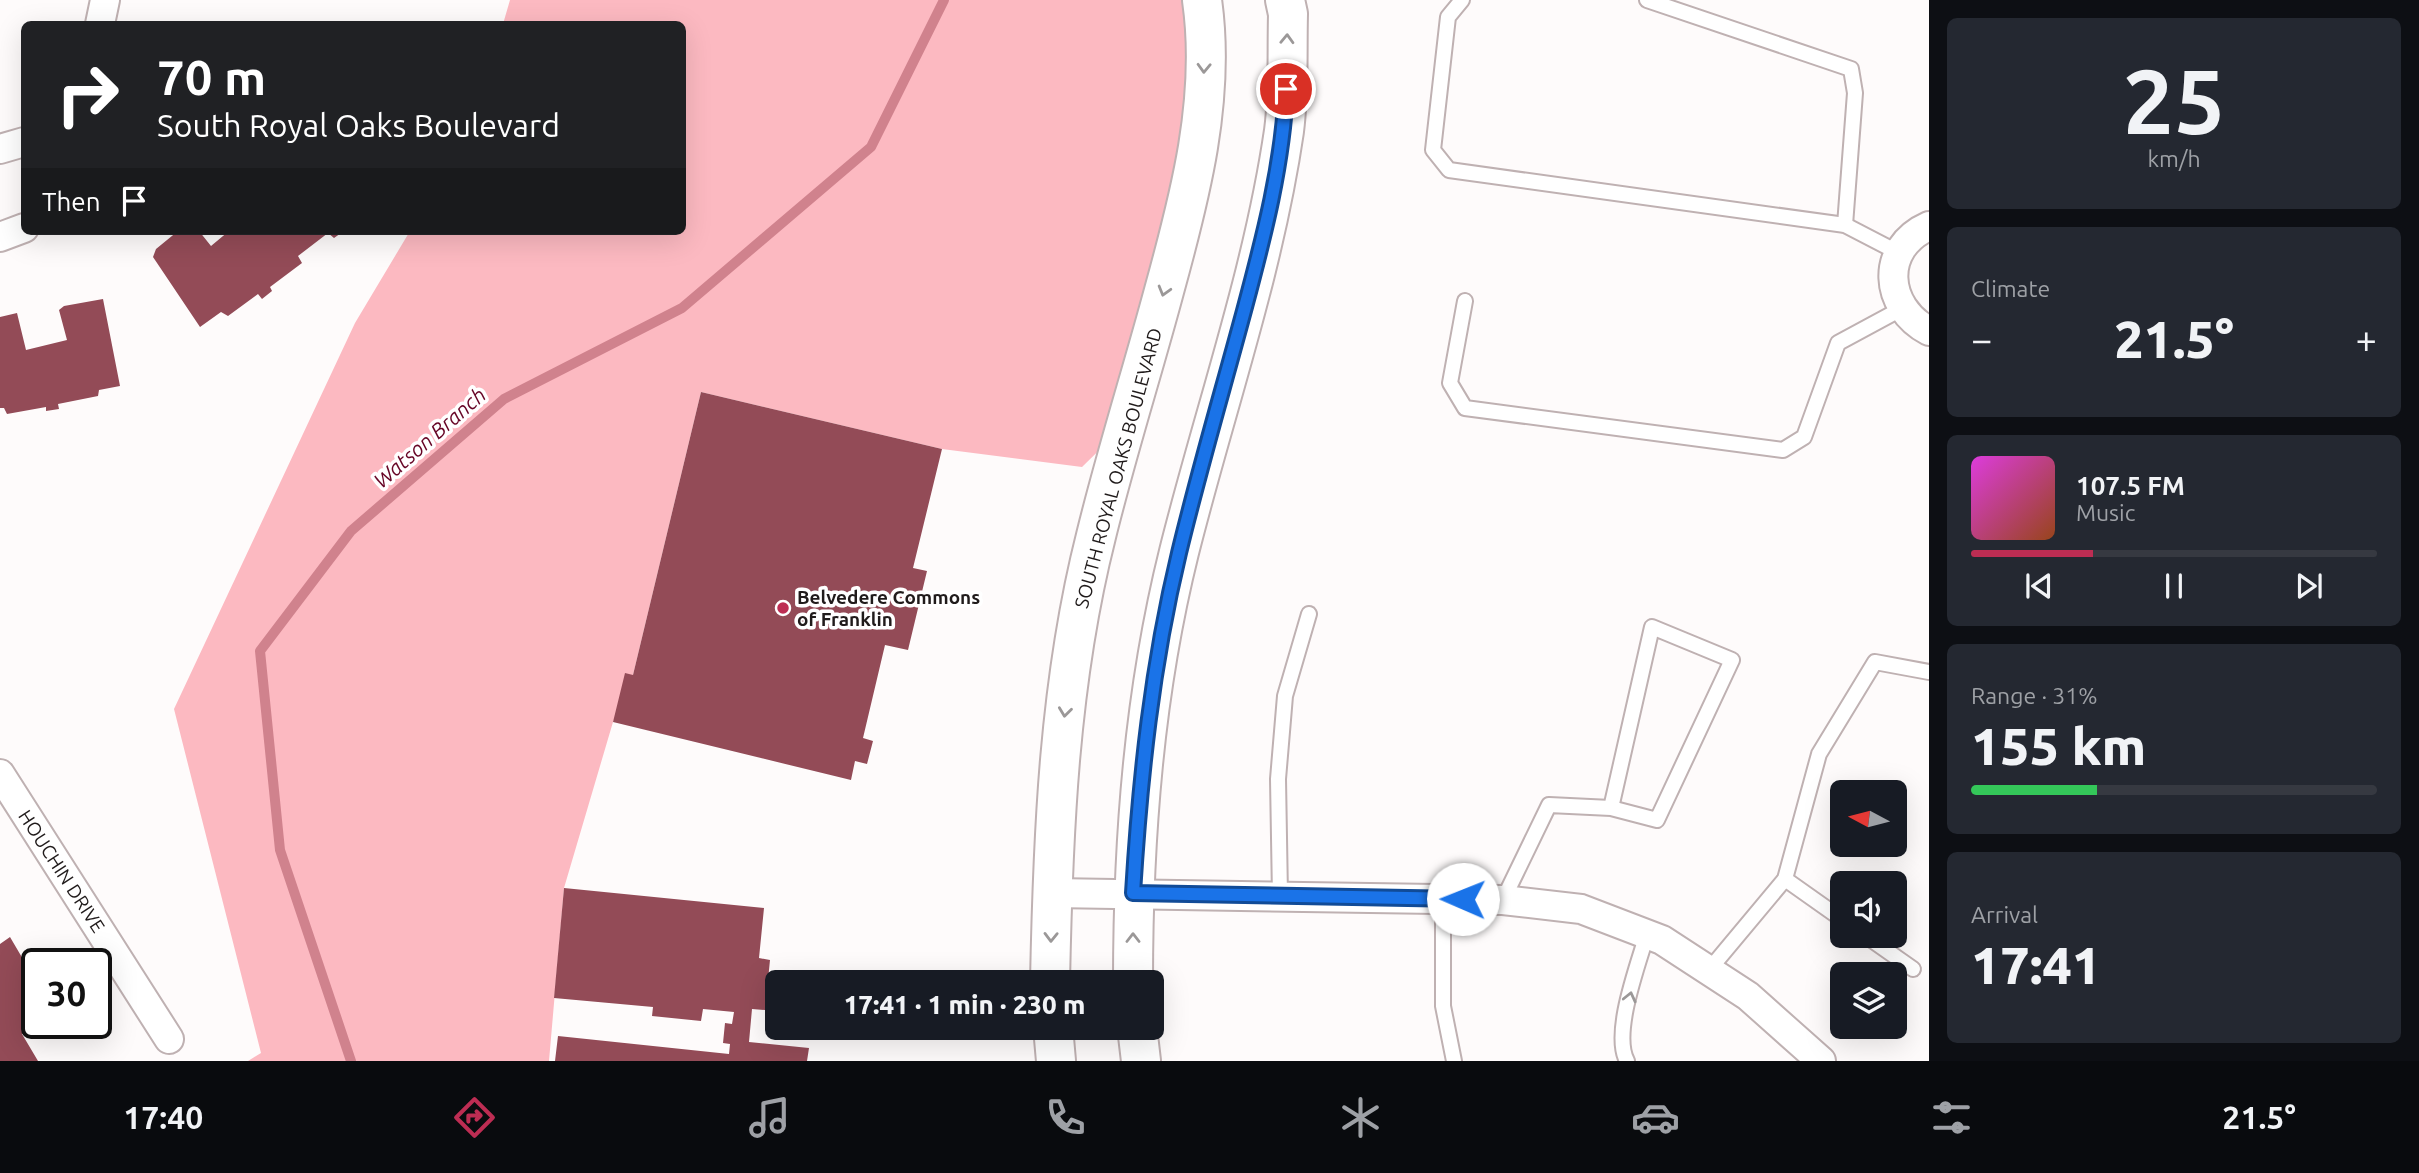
<!DOCTYPE html>
<html lang="en">
<head>
<meta charset="utf-8">
<style>
	:root { --surface:#171b24; --page:#242831; --text:#f1f3f6; --muted:#9ea1a6; --line:#363941; --accent:#bd2d53 }
	body { margin:0; font-family:Ubuntu,sans-serif; background:var(--page); color:var(--text); height:100vh; display:flex; flex-direction:column; font-size:26px; white-space:nowrap }
	* { box-sizing:border-box; margin:0 }
	p { font-size:23px; color:var(--muted) }
	.icon { flex:none; width:38px; height:38px; fill:none; stroke:currentColor; stroke-width:2; stroke-linecap:round; stroke-linejoin:round }
	.map { position:relative; flex:1; overflow:hidden }
	.side { display:flex; flex-direction:column; gap:18px; padding:18px; background:#0d0f14; width:490px }
	.side>* { flex:none }
	.banner { position:absolute; left:21px; top:21px; width:665px; height:214px; border-radius:10px; box-shadow:0 7px 28px #0002; background:#202124; color:#fff; overflow:hidden }
	.needle { width:46px; rotate:277deg }
	.tools { position:absolute; left:1830px; top:780px; display:grid; gap:14px }
	.tools a { display:grid; place-items:center; width:77px; height:77px; border-radius:10px; background:var(--surface); box-shadow:0 7px 28px #0002; font-size:35px }
	.speed { position:absolute; left:21px; top:948px; display:flex; gap:14px; font-size:35px; font-weight:700; text-align:center }
	.speed>* { display:grid; place-content:center; width:91px; height:91px; border-radius:50%; background:var(--surface); box-shadow:0 7px 28px #0002; line-height:1 }
	.speed .limit { border:4px solid #111; border-radius:10px; background:#fff; color:#111 }
	.pin { position:absolute; display:grid; place-items:center; width:60px; height:60px; color:#fff; margin:-30px; border:4px solid #fff; border-radius:50%; box-shadow:0 2px 7px #0007 }
	.me { position:absolute; width:77px; margin:-38px; rotate:271deg; stroke-linejoin:round; filter:drop-shadow(0 0 5px #0008) }
	.turn { display:flex; align-items:center; gap:24px; height:147px; padding:0 21px; font-size:32px }
	.turn .icon { width:91px; height:91px; stroke-width:2.5 }
	.turn b { display:block; font-size:49px; line-height:60px }
	.then { display:flex; align-items:center; height:66px; padding:0 21px; background:#0003; gap:14px; font-size:26px }
	.big { font-size:52px; font-weight:800; line-height:1.1 }
	.side .widget { flex:1; display:flex; flex-direction:column; justify-content:center; gap:10px; min-width:0; padding:0 24px; border-radius:10px; background:var(--page) }
	.side .dial { align-items:center; gap:0 }
	.dial b { font-size:91px; line-height:1 }
	.song { display:flex; align-items:center; gap:21px }
	.cover { width:84px; height:84px; border-radius:10px; background:linear-gradient(135deg,hsl(300 70% 55%),hsl(20 70% 35%)) }
	.played { height:7px; border-radius:4px; background:linear-gradient(90deg,var(--accent) 30%,var(--line) 30%) }
	.keys { display:flex; justify-content:space-around; direction:ltr }
	.heat { display:flex; justify-content:space-between; align-items:center; font-size:38px; direction:ltr }
	.charge { height:10px; border-radius:5px; background:linear-gradient(90deg,#34c759 31%,var(--line) 0) }
	.trip { position:absolute; left:765px; top:970px; width:399px; height:70px; border-radius:10px; background:var(--surface); box-shadow:0 7px 28px #0002; font-weight:800; line-height:70px; text-align:center }
	.tabs { display:flex; height:112px; justify-content:space-around; align-items:center; background:#090b0e; color:var(--muted) }
	.tabs .icon { width:49px; height:49px }
	.tabs .current { color:var(--accent) }
	.tabs b { font-size:32px; color:var(--text) }
	main { display:flex; flex:1; min-height:0 }
	.map>svg:first-child { display:block }
</style>
</head>
<body>
<main>
<div class="map">
<svg width="1929" height="1061" viewBox="0 0 1929 1061">
	<rect width="100%" height="100%" fill="#fefbfb"/>
	<path fill="#fcb9c1" d="M510,0H1202L1206,27L1128,422L1082,467L942,449L701,392L633,675L613,722L564,888L549,1061H248L261,1053L174,709L355,323L410,231H682V24H503Z"/>
	<g fill="none" stroke-linecap="round" stroke-linejoin="round">
		<path stroke="#d0828d" stroke-width="10" d="M351,1061L280,850L260,651L351,531L504,399L682,308L871,147L944,0"/>
	</g>
	<g fill="#934b57">
		<path d="M178,231H199L211,246L229,231H344L334,238L328,233L298,256L302,263L270,287L272,291L262,299L258,294L228,316L221,312L200,327L153,257L156,249Z"/>
		<path d="M103,299L120,386L99,390L98,396L58,404L59,409L46,411V407L7,414L4,408H0V317L17,313L26,350L67,340L59,310L64,306Z"/>
		<path d="M701,392L942,449L913,568L927,571L908,650L885,645L863,738L873,741L867,764L855,761L851,780L613,722L625,673L633,675Z"/>
		<path d="M564,888L764,908L759,958L770,960L765,1010L752,1009L749,1042L809,1048L807,1061H555L558,1036L729,1054L730,1044L723,1043L725,1023L732,1024L734,1012L703,1009L701,1021L652,1016L653,1007L554,998Z"/>
		<path d="M10,937L37,983V1025L22,1034L38,1061H0V944Z"/>
	</g>
	<g fill="none" stroke-linecap="round" stroke-linejoin="round">
		<defs>
			<g id="service">
				<path d="M1462,0L1448,17L1433,150L1449,170L1845,225L1899,253"/>
				<path d="M1647,0L1851,69L1855,93L1845,225"/>
				<path d="M1465,301L1450,383L1465,408L1783,450L1804,437L1838,343L1901,309"/>
				<path d="M1785,879L1843,920"/>
				<path d="M1280,896L1278,779L1285,696L1309,614"/>
				<path d="M1443,898V1006L1454,1061"/>
				<path d="M1503,900L1549,805L1611,808L1652,627L1732,660L1657,820L1611,808"/>
				<path d="M1866,936L1913,969"/>
				<path d="M1709,970L1785,879L1819,754L1875,662L1929,672"/>
				<path d="M1627,1061C1612,1033 1638,965 1647,934"/>
			</g>
			<g id="minor">
				<path d="M100,24L105,0"/>
				<path d="M0,149L24,142"/>
				<path d="M1929,226C1879,248 1884,307 1929,331"/>
				<path d="M0,237L24,228"/>
				<path d="M0,774L169,1039"/>
				<path d="M1052,893L1503,900L1581,909L1662,940L1748,996L1821,1061"/>
			</g>
			<g id="secondary">
				<path d="M1050,982C1053,832 1059,682 1096,536C1116,454 1142,373 1164,291C1190,197 1216,98 1202,0"/>
				<path d="M1133,982C1133,837 1144,693 1179,552C1214,412 1263,274 1284,131C1289,93 1287,53 1288,14L1285,0"/>
				<path d="M1053,1027L1056,1061"/>
				<path d="M1137,1027L1141,1061"/>
			</g>
		</defs>
		<use href="#service" stroke="#bfb1b2" stroke-width="18"/>
		<use href="#minor" stroke="#bfb1b2" stroke-width="32"/>
		<use href="#secondary" stroke="#bfb1b2" stroke-width="42"/>
		<use href="#service" stroke="#fff" stroke-width="14"/>
		<use href="#minor" stroke="#fff" stroke-width="28"/>
		<use href="#secondary" stroke="#fff" stroke-width="38"/>
	</g>
	<defs><path id="oneway-chevron" d="M-2-3.5L2.5 0L-2 3.5" fill="none" stroke-width="1.6" stroke-linecap="round" stroke-linejoin="round" transform="scale(1.75)"/></defs>
	<g stroke="#9b9898">
		<use href="#oneway-chevron" transform="translate(1287 39) rotate(-88)"/>
		<use href="#oneway-chevron" transform="translate(1204 68) rotate(92)"/>
		<use href="#oneway-chevron" transform="translate(1164 291) rotate(106)"/>
		<use href="#oneway-chevron" transform="translate(1065 712) rotate(97)"/>
		<use href="#oneway-chevron" transform="translate(1051 937) rotate(91)"/>
		<use href="#oneway-chevron" transform="translate(1133 938) rotate(-90)"/>
		<use href="#oneway-chevron" transform="translate(1630 997) rotate(-77)"/>
	</g>
	<g fill="none" stroke-linecap="round" stroke-linejoin="round">
		<defs>
			<path id="route" d="M1286,89C1283,163 1264,236 1245,307C1223,389 1199,470 1179,553C1152,665 1140,778 1133,893L1463,899"/>
		</defs>
		<use href="#route" stroke="#114b97" stroke-width="18"/>
		<use href="#route" stroke="#1a73e8" stroke-width="12"/>
	</g>
	<circle fill="#bd2d53" stroke="#fff" stroke-width="2.5" cx="783" cy="608" r="7"/>
	<g text-anchor="middle" stroke-width="7" stroke-linejoin="round" paint-order="stroke">
		<g font-size="19" fill="#201b1b" stroke="#fff">
			<text transform="translate(1118 468) rotate(-75)" y="7">SOUTH ROYAL OAKS BOULEVARD</text>
			<text transform="translate(62 871) rotate(57)" y="7">HOUCHIN DRIVE</text>
		</g>
		<g font-size="19" font-weight="bold" fill="#201b1b" stroke="#fff" text-anchor="start">
			<text x="797" y="604">Belvedere Commons<tspan x="797" dy="22">of Franklin</tspan></text>
		</g>
		<g font-size="21" font-style="italic" fill="#670526" stroke="#fff">
			<text transform="translate(430 438) rotate(-41)" y="7">Watson Branch</text>
		</g>
	</g>
</svg>
<div class="tools">
<a><svg class="needle" viewBox="-14 -14 28 28"><path d="M0-13l5 13h-10z" fill="#e53935"/><path d="M0 13l5-13h-10z" fill="#9ea1a6"/></svg></a>
<a><svg class="icon" aria-label="sound" viewBox="0 0 24 24"><path d="M4 9h4l5-4v14l-5-4H4zM17 9q2 3 0 6"/></svg></a>
<a><svg class="icon" aria-label="layers" viewBox="0 0 24 24"><path d="M12 4l9 5-9 5-9-5zM3 14l9 5 9-5"/></svg></a>
</div>
<div class="speed"><div class="limit">30</div></div>
<div class="pin" style="left:1286px;top:89px;background:#d93025"><svg class="icon" aria-label="arrive" viewBox="0 0 24 24"><path d="M6 21V4h12l-3 4 3 4H6"/></svg></div>
<svg class="me" style="left:1463px;top:899px" viewBox="-20 -20 40 40"><circle r="19" fill="#fff"/><path d="M0-13L10 11 0 6-10 11z" fill="#1a73e8"/></svg>
<div class="trip">17:41 · 1 min · 230 m</div>
<div class="banner">
<div class="turn"><svg class="icon" aria-label="right" viewBox="0 0 24 24"><path d="M7 20v-9h11M14 6l5 5-5 5"/></svg><div><b>70 m</b>South Royal Oaks Boulevard</div></div>
<div class="then">Then<svg class="icon" aria-label="arrive" viewBox="0 0 24 24"><path d="M6 21V4h12l-3 4 3 4H6"/></svg></div>
</div>
</div>
<section class="side">
<div class="widget dial"><b>25</b><p>km/h</p></div>
<div class="widget"><p>Climate</p>
<div class="heat"><a>−</a><b class="big">21.5°</b><a>+</a></div>
</div>
<div class="widget">
<div class="song"><i class="cover"></i><div><b>107.5 FM</b><p>Music</p></div></div>
<div class="played"></div>
<div class="keys"><svg class="icon" aria-label="previous" viewBox="0 0 24 24"><path d="M18 5L8 12l10 7zM5 5v14"/></svg><svg class="icon" aria-label="pause" viewBox="0 0 24 24"><path d="M8 5v14M16 5v14"/></svg><svg class="icon" aria-label="next" viewBox="0 0 24 24"><path d="M6 5l10 7-10 7zM19 5v14"/></svg></div>
</div>
<div class="widget"><p>Range · 31%</p><b class="big">155 km</b><div class="charge"></div></div>
<div class="widget"><p>Arrival</p><b class="big">17:41</b></div>
</section>
</main>
<nav class="tabs">
<b>17:40</b>
<svg class="icon current" aria-label="directions" viewBox="0 0 24 24"><path d="M12 3l9 9-9 9-9-9zM9 14v-3h6M13 9l2 2-2 2"/></svg>
<svg class="icon" aria-label="music" viewBox="0 0 24 24"><path d="M9 18V5l10-2v13"/><circle cx="6" cy="18" r="3"/><circle cx="16" cy="16" r="3"/></svg>
<svg class="icon" aria-label="phone" viewBox="0 0 24 24"><path d="M5 4h4l2 5-3 2q2 4 5 5l2-3 5 2v4C11 20 4 13 5 4z"/></svg>
<svg class="icon" aria-label="climate" viewBox="0 0 24 24"><path d="M12 3v18M4 7l16 10M4 17L20 7"/></svg>
<svg class="icon" aria-label="car" viewBox="0 0 24 24"><path d="M5 17H2v-5l4-1 3-4h7l3 4 3 1v5h-3M9 17h6M6 11h13"/><circle cx="7" cy="17" r="2"/><circle cx="17" cy="17" r="2"/></svg>
<svg class="icon" aria-label="filters" viewBox="0 0 24 24"><path d="M4 7h16M4 17h16"/><circle cx="9" cy="7" r="2"/><circle cx="15" cy="17" r="2"/></svg>
<b>21.5°</b>
</nav>
</body>
</html>
